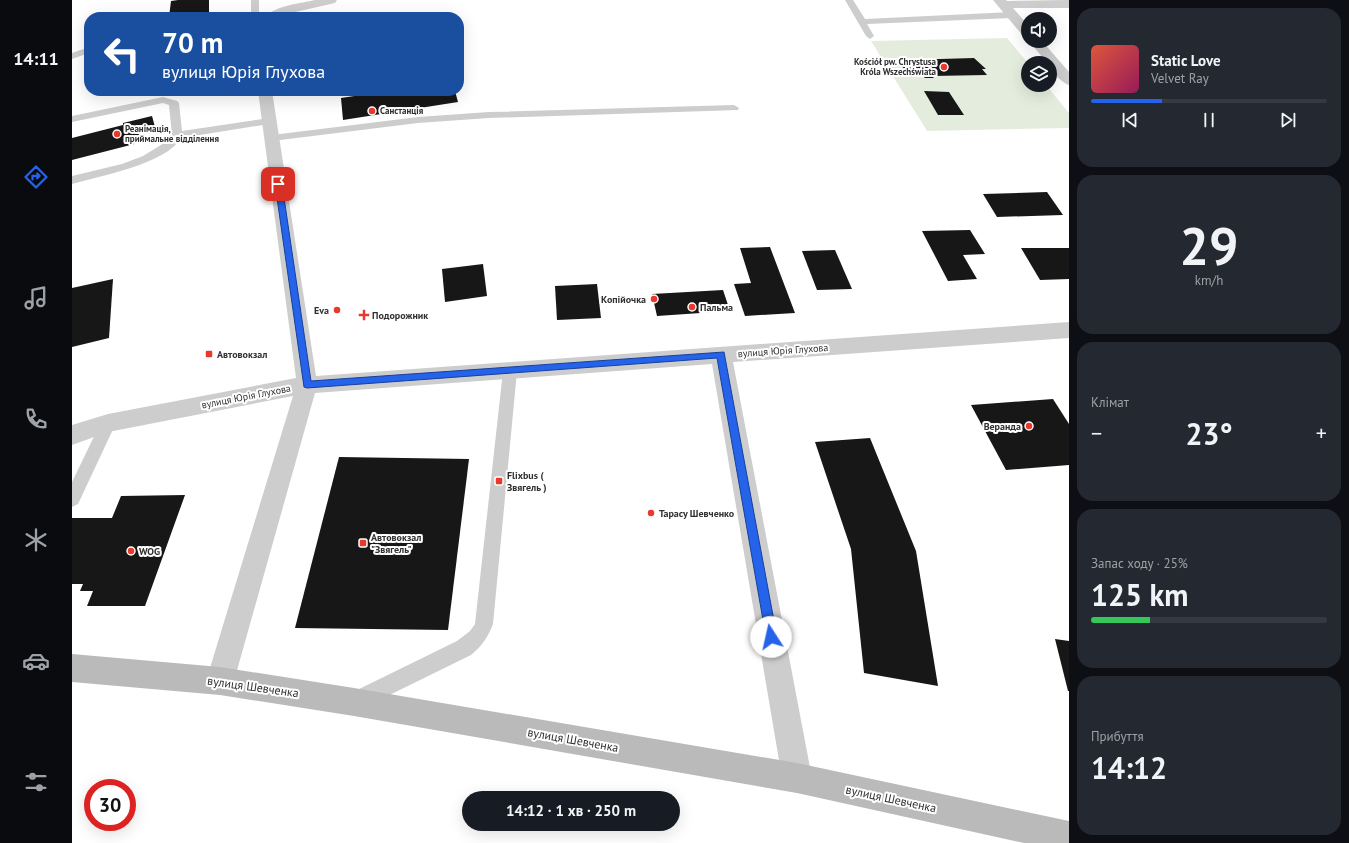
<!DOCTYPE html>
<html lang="uk">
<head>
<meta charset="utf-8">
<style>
	:root { --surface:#171b24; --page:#242831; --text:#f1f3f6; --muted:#9ea1a6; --line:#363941; --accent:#2563eb }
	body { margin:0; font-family:"PT Sans",sans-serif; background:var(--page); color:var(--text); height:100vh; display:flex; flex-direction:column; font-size:15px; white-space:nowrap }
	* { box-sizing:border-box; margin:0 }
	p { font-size:13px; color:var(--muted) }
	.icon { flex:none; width:22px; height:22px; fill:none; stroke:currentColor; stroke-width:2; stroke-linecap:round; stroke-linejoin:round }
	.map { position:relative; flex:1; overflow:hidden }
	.panel { display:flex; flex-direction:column; gap:8px; padding:8px; background:#0d0f14; width:280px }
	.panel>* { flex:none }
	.guide { position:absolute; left:12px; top:12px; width:380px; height:84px; border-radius:16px; box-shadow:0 4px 16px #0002; background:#1a4fa0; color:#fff; overflow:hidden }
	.fabs { position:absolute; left:949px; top:12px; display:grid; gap:8px }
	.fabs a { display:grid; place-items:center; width:36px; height:36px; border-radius:50%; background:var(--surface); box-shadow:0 4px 16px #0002; font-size:20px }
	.speed { position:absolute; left:12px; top:779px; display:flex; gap:8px; font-size:20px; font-weight:700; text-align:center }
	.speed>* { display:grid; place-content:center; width:52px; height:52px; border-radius:50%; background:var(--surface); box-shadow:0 4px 16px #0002; line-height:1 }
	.speed .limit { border:6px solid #d22; background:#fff; color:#111 }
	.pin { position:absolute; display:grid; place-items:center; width:34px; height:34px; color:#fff; margin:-17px; border-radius:8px; box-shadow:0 2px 6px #0006 }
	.me { position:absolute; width:44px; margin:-22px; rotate:350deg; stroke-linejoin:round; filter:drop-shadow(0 0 3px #0008) }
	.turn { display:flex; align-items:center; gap:14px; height:84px; padding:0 12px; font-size:18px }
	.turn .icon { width:52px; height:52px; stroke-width:2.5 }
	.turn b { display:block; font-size:28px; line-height:34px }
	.big { font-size:30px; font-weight:600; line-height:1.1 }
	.panel .tile { flex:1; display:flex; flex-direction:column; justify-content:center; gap:6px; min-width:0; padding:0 14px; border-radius:16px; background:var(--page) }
	.panel .dial { align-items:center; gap:0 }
	.dial b { font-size:52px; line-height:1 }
	.song { display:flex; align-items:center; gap:12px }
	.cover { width:48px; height:48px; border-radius:6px; background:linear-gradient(135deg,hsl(10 70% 55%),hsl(330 70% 35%)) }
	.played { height:4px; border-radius:2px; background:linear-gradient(90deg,var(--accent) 30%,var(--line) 30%) }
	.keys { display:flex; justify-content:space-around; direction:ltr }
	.heat { display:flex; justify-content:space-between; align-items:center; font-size:22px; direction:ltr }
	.charge { height:6px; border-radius:3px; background:linear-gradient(90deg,#34c759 25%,var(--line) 0) }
	.trip { position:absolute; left:390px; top:791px; width:218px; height:40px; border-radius:20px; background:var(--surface); box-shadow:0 4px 16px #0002; font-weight:600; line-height:40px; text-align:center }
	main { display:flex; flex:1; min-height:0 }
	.tab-bar { display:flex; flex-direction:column; width:72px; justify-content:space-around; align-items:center; background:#090b0e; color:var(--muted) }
	.tab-bar .icon { width:28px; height:28px }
	.tab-bar .selected { color:var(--accent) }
	.tab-bar b { font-size:18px; color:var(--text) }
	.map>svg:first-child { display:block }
</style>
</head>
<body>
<main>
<nav class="tab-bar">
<b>14:11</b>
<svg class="icon selected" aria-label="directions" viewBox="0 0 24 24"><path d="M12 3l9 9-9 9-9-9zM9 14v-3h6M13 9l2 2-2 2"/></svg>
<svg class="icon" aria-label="music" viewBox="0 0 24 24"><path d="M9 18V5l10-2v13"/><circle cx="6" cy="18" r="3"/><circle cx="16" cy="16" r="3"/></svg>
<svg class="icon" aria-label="phone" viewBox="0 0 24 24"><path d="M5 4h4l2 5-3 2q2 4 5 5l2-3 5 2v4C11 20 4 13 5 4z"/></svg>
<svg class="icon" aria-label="climate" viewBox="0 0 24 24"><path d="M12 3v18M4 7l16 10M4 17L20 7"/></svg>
<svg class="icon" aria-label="car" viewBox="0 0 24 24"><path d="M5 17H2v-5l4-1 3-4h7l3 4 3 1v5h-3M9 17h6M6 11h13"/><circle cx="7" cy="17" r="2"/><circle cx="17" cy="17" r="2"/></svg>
<svg class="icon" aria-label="filters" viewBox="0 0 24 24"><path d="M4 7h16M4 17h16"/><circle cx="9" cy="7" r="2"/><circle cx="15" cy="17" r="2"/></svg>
</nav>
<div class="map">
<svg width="997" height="843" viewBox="0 0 997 843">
	<rect width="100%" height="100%" fill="#fff"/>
	<path fill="#e4eddd" d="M935,38L956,63V85H974L997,113V128L855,131L799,41Z"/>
	<g fill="#171717">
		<path d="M106,0H137V12L97,17L99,1Z"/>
		<path d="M902,58L914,69H910L915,75L860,76L862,78H853L851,76H845L841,70L832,69L830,66L837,64L834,60Z"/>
		<path d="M316,91H383L386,102L271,120L269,98Z"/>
		<path d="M852,91L877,92L892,115H866Z"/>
		<path d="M80,116L83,127L72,129L74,141L0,160V138L51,125V123Z"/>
		<path d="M975,192L991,215L925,217L911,194Z"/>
		<path d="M898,230L913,254L891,255L905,279L876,281L850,231Z"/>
		<path d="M698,247L723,313L673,316L662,284L679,283L668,248Z"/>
		<path d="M949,248H997V279L968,280Z"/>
		<path d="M763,250L780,289L745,290L730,251Z"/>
		<path d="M411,264L415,296L373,302L370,269Z"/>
		<path d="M41,279L37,338L0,347V288Z"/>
		<path d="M525,284L529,318L485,320L483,286Z"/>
		<path d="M651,290L658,311L585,316L580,294Z"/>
		<path d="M981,399L997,424V465L934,470L899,405Z"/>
		<path d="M798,438L844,551L866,686L792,673L779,549L743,442Z"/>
		<path d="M267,457L397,459L376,630L223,628Z"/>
		<path d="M113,495L73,606H15L21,591H8L11,584H0V518H40L49,496Z"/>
		<path d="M983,639L997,641V691H996Z"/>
	</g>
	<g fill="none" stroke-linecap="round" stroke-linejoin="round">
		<g fill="#cdcdcd" fill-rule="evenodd">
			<rect x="179" y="0" width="8" height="17"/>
			<path d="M773,0H781L793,19L940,12L944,15L940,18L795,24L802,36L798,39L794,36Z"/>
			<path d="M17,47V53L0,59V53Z"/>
			<path d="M91,97L105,101L107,103L110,131L197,118L202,121L197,124L109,138C94,164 28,176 0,184V176L50,164L71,156L97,140L100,135L97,105L91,103L0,122V116Z"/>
			<path d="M662,105L667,108L666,110L417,118L346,123L200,141L195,138L200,135L346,117L417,112Z"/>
			<path d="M438,365L443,367L445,371L421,624C416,637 410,646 399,655L291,708L284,711L277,708L274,701L277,694L385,641L398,631L403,624L431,371L433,367Z"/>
			<path d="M36,417L41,418L44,423L6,504L0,507V482L31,418Z"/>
		</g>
		<g fill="#cdcdcd" fill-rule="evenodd">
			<path d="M243,0H265L263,3L219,13L210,17H194C201,6 230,3 243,0Z"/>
			<path d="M921,0H934L935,1L997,0V8H941L956,25V37L951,36Z"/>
			<path d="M957,41H970L997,72V85C990,83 978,71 978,63H975Z"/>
			<path d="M186,91H200L244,376L997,322V338L661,362L740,778L736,789L725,793L714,789L710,778L640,364L243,393L162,681L158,691L148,695L138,691L134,681L221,396L36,432L0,445V425L36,414L224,378Z"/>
		</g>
		<path fill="#bababa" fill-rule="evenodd" d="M0,654L148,667L282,688L725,763L997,821V843H952L725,793L282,716L148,695L0,682Z"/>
	</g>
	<path fill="#2563eb" stroke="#184099" d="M206,182L210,184L239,381L652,352L705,637L703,641L699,643L695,641L694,637L645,358L235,388L232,387L203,184Z"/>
	<g fill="#eb382d" stroke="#fff" stroke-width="1.5">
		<circle cx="872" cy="67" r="4"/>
		<circle cx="300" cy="111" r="4"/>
		<circle cx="45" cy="134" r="4"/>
		<circle cx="582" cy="299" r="4"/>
		<circle cx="620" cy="307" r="4"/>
		<circle cx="265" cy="310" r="4"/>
		<path d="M290 309h4v4h4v4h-4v4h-4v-4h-4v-4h4z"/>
		<rect x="133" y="350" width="8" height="8" rx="2"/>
		<circle cx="957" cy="426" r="4"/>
		<rect x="423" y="477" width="8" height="8" rx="2"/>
		<circle cx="579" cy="513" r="4"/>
		<rect x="287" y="539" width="8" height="8" rx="2"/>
		<circle cx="59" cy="551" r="4"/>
	</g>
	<g text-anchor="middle" stroke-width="4" stroke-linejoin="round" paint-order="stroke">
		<g font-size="9" font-weight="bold" fill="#303030" stroke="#fff" text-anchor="start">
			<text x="864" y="65" text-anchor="end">Kościół pw. Chrystusa<tspan x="864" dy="10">Króla Wszechświata</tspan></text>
			<text x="308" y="114">Санстанція</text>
			<text x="53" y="132">Реанімація,<tspan x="53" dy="10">приймальне відділення</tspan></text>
		</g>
		<g font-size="10" font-weight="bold" fill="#303030" stroke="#fff" text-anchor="start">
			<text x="574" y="303" text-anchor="end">Копійочка</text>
			<text x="628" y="311">Пальма</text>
			<text x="257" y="314" text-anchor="end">Eva</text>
			<text x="300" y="319">Подорожник</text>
			<text x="145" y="358">Автовокзал</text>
			<text x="949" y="430" text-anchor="end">Веранда</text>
			<text x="435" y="479">Flixbus (<tspan x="435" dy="12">Звягель )</tspan></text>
			<text x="587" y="517">Тарасу Шевченко</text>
			<text x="299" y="541">Автовокзал<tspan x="299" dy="12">"Звягель"</tspan></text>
			<text x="67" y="555">WOG</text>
		</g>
		<g font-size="10" fill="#303030" stroke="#fff">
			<text transform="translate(711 350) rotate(-4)" y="4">вулиця Юрія Глухова</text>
			<text transform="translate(174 396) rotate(-11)" y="4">вулиця Юрія Глухова</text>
		</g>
		<g font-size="12" fill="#303030" stroke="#fff">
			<text transform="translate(181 687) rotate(8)" y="4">вулиця Шевченка</text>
			<text transform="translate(501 740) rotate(10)" y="4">вулиця Шевченка</text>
			<text transform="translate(819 799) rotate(12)" y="4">вулиця Шевченка</text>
		</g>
	</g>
</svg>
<div class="fabs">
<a><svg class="icon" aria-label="sound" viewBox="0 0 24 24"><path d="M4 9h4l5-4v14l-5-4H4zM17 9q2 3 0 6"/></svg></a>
<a><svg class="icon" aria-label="layers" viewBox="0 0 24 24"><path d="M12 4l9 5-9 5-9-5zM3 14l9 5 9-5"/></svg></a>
</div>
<div class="speed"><div class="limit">30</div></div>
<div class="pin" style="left:206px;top:184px;background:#d93025"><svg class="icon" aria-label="arrive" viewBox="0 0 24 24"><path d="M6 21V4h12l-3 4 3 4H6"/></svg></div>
<svg class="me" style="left:699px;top:637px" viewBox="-20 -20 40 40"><circle r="19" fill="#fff"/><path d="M0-13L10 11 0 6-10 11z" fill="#2563eb"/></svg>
<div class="trip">14:12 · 1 хв · 250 m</div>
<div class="guide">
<div class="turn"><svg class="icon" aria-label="left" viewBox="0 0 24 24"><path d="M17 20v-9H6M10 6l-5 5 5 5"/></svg><div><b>70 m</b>вулиця Юрія Глухова</div></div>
</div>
</div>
<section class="panel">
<div class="tile">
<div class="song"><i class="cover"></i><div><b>Static Love</b><p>Velvet Ray</p></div></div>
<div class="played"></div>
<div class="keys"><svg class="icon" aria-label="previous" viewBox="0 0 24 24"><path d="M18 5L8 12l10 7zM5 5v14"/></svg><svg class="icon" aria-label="pause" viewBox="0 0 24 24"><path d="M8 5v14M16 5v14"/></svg><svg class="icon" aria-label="next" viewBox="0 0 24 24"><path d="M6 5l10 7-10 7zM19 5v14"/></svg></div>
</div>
<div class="tile dial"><b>29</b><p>km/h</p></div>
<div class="tile"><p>Клімат</p>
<div class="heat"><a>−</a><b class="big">23°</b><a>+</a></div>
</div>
<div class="tile"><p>Запас ходу · 25%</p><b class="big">125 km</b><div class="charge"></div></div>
<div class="tile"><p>Прибуття</p><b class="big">14:12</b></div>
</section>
</main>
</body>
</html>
